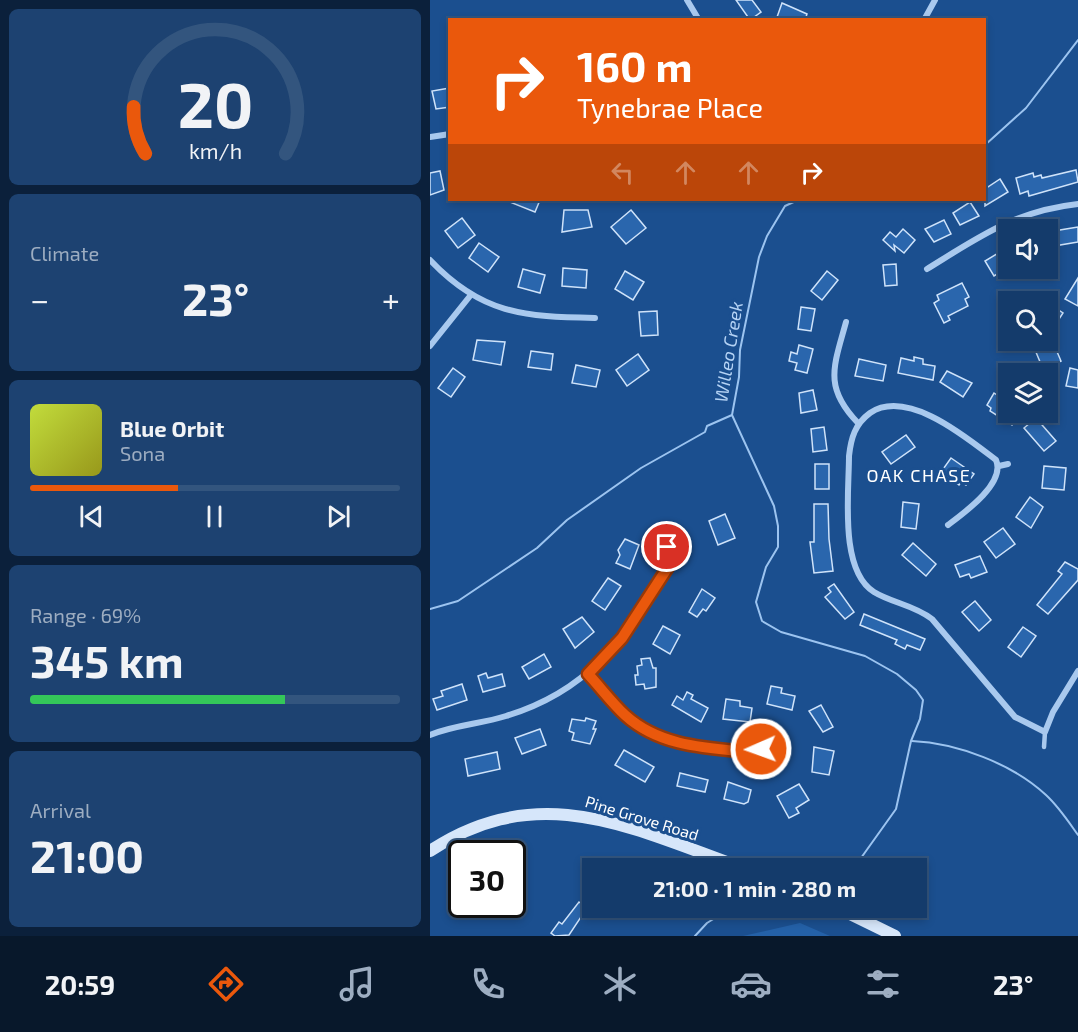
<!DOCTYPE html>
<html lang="en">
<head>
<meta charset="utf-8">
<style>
	:root { --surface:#143b6b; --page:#1d4271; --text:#f1f3f6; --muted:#9dadc1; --line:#33557e; --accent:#ea580c }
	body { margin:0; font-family:"Exo 2",sans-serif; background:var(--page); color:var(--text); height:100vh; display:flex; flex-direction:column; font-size:22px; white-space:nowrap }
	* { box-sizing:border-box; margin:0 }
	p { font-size:20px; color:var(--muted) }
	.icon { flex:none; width:33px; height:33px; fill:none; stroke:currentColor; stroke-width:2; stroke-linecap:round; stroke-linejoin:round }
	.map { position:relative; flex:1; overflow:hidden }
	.drawer { display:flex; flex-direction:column; gap:9px; padding:9px; background:#0b203b; width:430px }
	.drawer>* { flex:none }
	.top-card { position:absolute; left:18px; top:18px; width:538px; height:183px; border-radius:0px; box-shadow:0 3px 9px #0003,0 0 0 2px var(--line); background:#ea580c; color:#fff; overflow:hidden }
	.fabs { position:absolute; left:568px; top:219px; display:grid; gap:12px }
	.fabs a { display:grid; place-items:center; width:60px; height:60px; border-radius:0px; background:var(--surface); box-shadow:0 3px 9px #0003,0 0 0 2px var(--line); font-size:30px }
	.speed { position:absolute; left:18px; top:840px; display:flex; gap:12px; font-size:30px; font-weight:700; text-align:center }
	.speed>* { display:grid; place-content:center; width:78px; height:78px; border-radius:50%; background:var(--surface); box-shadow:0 3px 9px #0003,0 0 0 2px var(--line); line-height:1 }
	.speed .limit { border:3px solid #111; border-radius:9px; background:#fff; color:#111 }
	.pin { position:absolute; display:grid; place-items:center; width:51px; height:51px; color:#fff; margin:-26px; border:3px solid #fff; border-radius:50%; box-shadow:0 2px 6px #0007 }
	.me { position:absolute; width:66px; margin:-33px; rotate:268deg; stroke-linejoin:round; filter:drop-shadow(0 0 4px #0008) }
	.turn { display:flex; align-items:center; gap:21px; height:126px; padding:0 30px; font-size:27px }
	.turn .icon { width:78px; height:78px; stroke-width:2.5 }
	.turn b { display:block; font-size:42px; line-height:51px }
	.lanes { display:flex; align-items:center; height:57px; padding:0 30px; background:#0003; justify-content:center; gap:30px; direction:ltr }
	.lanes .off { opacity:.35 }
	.big { font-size:45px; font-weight:700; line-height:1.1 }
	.drawer .tile { flex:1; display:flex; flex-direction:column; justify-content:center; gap:9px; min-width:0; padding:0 21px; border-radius:9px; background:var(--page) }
	.drawer .dial { align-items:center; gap:0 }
	.dial svg { height:156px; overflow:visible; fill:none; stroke:var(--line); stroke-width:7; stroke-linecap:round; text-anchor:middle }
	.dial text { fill:var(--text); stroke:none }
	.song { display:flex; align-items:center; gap:18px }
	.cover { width:72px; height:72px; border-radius:9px; background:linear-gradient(135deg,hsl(70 70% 55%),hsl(60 70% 35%)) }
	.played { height:6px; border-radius:3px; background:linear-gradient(90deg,var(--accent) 40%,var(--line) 40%) }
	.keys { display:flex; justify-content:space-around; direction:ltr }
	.heat { display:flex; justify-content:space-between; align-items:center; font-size:33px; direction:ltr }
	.charge { height:9px; border-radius:4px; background:linear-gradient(90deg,#34c759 69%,var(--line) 0) }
	.trip { position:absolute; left:152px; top:858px; width:345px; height:60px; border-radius:0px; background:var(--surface); box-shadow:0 3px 9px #0003,0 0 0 2px var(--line); font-weight:700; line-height:60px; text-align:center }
	.dock { display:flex; height:96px; justify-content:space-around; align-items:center; background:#08182b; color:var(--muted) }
	.dock .icon { width:42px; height:42px }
	.dock .on { color:var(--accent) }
	.dock b { font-size:27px; color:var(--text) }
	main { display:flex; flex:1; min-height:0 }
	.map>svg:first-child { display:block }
</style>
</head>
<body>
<main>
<section class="drawer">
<div class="tile dial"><svg viewBox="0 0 100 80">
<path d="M14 69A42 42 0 1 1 86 69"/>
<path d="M14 69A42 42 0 0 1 8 45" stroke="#ea580c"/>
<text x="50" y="56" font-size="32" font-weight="700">20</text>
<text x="50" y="72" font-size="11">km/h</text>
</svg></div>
<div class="tile"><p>Climate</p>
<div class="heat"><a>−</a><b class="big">23°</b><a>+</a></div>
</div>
<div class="tile">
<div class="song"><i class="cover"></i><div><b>Blue Orbit</b><p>Sona</p></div></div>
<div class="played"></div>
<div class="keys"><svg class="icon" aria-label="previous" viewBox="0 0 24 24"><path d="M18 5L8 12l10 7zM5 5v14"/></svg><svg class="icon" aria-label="pause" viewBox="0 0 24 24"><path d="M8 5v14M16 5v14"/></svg><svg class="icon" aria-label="next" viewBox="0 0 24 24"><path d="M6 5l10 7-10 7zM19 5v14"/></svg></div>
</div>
<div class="tile"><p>Range · 69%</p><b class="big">345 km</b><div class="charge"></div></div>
<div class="tile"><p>Arrival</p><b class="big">21:00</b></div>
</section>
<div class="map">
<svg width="648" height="936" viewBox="0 0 648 936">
	<rect width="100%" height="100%" fill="#1b4f8f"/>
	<path fill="#2461a8" d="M370,923L400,936H313Z"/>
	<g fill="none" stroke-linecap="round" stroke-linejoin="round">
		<g stroke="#9cc4f0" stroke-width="2">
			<path d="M555,145L596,108L648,40"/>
			<path d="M368,200L355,206L337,236L329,257L310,350L309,377L302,415L344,506L348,526V547L336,567L326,602L332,621L351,632L435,656L467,674L486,690L493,700L490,719L481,741L466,809L431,858L398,868"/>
			<path d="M410,200H417"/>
			<path d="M0,609L28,601L107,548L137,520L211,468L275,432L277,426L302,415"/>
			<path d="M482,741C527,743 583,764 616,795C629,807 638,821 648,835"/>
			<path d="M265,936L277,923L301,908"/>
		</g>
	</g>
	<g fill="#2a66ad" stroke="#cfe3fa" stroke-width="1.5">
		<path d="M306,0H322L331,12L320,20Z"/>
		<path d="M352,3L377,14L375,20H346Z"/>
		<path d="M20,88V107L6,109L2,91Z"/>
		<path d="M646,170L648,182L599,196L598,191L590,194L586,178L603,173L604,177L611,175L612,178Z"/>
		<path d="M10,171L14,190L0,195V173Z"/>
		<path d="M570,179L578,192L555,206V189Z"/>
		<path d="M75,200H110L105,212Z"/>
		<path d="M540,202L549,216L530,225L523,213Z"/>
		<path d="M134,210H158L162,227L132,232Z"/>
		<path d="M201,210L216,228L196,244L181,227Z"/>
		<path d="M32,218L45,235L28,248L15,231Z"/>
		<path d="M514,220L521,234L504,242L495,229Z"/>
		<path d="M648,227V242L618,247V232Z"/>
		<path d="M473,229L485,240L474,253L464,245L465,251L453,240L460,232L466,237Z"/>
		<path d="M49,243L69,257L58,272L39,258Z"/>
		<path d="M575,249L579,255V267L564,276L555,261Z"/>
		<path d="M466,264L467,285L455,286L453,265Z"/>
		<path d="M133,268L157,270L156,288L132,286Z"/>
		<path d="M93,269L115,275L110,293L88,287Z"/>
		<path d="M195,271L214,282L203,300L185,289Z"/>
		<path d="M397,271L408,280L392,300L381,291Z"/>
		<path d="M648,278V306L635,299Z"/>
		<path d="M532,283L539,297L535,299L538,306L518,316L520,320L514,323L504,303L509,300L507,295Z"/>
		<path d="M618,303L633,313L618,336Z"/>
		<path d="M371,307L385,309L381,331L368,329Z"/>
		<path d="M227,311L228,335L211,336L209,312Z"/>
		<path d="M47,340L75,342L71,365L43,360Z"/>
		<path d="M616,340L620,349L625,347L631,361L613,369L603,345Z"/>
		<path d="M369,345L383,349L377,373L365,370L367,363L359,361L361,352L367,354Z"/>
		<path d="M101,351L123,354L121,370L98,367Z"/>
		<path d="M208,354L219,370L197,386L186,370Z"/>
		<path d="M484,357L493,359V364L505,366L503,380L468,373L471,358L484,361Z"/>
		<path d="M429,359L456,365L453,381L425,376Z"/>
		<path d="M146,365L170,370L166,387L142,383Z"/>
		<path d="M23,368L35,377L21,397L8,388Z"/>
		<path d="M640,368L648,370V388L636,386Z"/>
		<path d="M517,371L542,383L533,397L510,382Z"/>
		<path d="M383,390L387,410L371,413L369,393Z"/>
		<path d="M564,393L579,403V412H590L582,425L560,411L561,408L557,405Z"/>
		<path d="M606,418L626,441L614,451L594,428Z"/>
		<path d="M394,427L397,450L383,452L381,429Z"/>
		<path d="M476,435L485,447L461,464L452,452Z"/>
		<path d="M521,458L544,474L536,485L531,482L529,485L511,472Z"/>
		<rect x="385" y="464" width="14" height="25"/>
		<path d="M614,466L636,468L634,490L612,488Z"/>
		<path d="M600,497L613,507L601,528L586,517Z"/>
		<path d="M473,502L489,504L486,529L471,527Z"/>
		<path d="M384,504H398L399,539L403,571L384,573L380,542H384Z"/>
		<path d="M295,514L305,538L288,545L279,521Z"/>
		<path d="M573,528L585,544L566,558L554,542Z"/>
		<path d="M195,539L209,545L200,569L186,563L190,555L188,550Z"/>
		<path d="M483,543L506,564L496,576L472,555Z"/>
		<path d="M550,556L557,572L541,578L539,574L530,577L525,565Z"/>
		<path d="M635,562L648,569V580L618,614L607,605L632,574L628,571Z"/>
		<path d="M178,578L191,586L175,610L162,601Z"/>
		<path d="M404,584L424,612L415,619L395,597L401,592L398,588Z"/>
		<path d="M272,589L285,598L276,611L273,609L267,617L259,612Z"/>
		<path d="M545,601L561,620L549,631L532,612Z"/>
		<path d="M434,614L495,639L490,650L477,645L475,649L465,644L467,640L430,625Z"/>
		<path d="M152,617L164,632L145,648L133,629Z"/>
		<path d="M233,626L250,635L240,654L223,644Z"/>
		<path d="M593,627L606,636L591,657L578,647Z"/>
		<path d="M114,654L121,667L99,679L92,667Z"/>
		<path d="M220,658L223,668H226V687L215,689L214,684L206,685L205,675H208L207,666L212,665L211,659Z"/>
		<path d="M56,673L58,678L72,674L75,686L53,692L48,676Z"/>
		<path d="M32,684L37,700L7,710L3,699L13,696L11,691Z"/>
		<path d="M341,686L352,688L351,693L365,696L362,710L337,704Z"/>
		<path d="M257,692L263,695L261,699L278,708L271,722L242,705L247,696L253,700Z"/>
		<path d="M296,699L310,701V706L322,708L320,722L293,719Z"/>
		<path d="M391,705L403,727L393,732L379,711Z"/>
		<path d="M156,718L166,721L163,729H166L160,744L142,740L144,733L139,731L142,719L155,721Z"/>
		<path d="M110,729L116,745L92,754L85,738Z"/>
		<path d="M384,747L404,751L399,775L382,772Z"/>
		<path d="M194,750L224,767L215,782L185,765Z"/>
		<path d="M67,752L70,769L38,776L35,759Z"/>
		<path d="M250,773L278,780L275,792L247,786Z"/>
		<path d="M298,782L321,790L318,802L314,804L294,799Z"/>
		<path d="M369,784L379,800L366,808L369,813L359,818L347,796Z"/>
		<path d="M149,902L157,908L139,935L125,936L121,933L129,922L132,924Z"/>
	</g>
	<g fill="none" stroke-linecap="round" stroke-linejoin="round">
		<path stroke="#a9c9ee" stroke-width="4.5" d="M614,747L615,732"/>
		<g stroke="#a9c9ee" stroke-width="6">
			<path d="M257,0L269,20"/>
			<path d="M494,20L505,0"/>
			<path d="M0,137L20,134"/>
			<path d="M0,260C51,314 94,317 165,318"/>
			<path d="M497,269C549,237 585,211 648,204"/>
			<path d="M416,322C404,366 393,387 428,423"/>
			<path d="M0,346L40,296"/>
			<path d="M569,466L578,464"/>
			<path d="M518,525C534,513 576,483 566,460C536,437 477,388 440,413C425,424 421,438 419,456C419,493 409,570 444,592C462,603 484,605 502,619L585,717L615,732L623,712L648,671"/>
			<circle cx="246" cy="554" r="11"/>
			<path d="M158,674C171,688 182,703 195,715C232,749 284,748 330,753"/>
			<path d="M0,735C24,725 51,724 76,716C164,689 193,637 240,564"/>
			<circle cx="341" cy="752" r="10"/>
		</g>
		<g stroke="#d6e6fa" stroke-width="12">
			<path d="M0,851C109,778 203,829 313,868"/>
			<path d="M408,908L465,936"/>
		</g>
	</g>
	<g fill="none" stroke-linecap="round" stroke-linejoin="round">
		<defs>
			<path id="route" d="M237,547L235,554L240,564L192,638L158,674C171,688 182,703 195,715C232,749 284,748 330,753L331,749"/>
		</defs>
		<use href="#route" stroke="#983908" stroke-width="15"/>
		<use href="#route" stroke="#ea580c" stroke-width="10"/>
	</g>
	<g text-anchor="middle" stroke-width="6" stroke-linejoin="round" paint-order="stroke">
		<g font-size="16" fill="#fff" stroke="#1b4f8f">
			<text transform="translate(212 818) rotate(17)" y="6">Pine Grove Road</text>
		</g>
		<g font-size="18" font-style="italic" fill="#b5d3f5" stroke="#1b4f8f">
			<text transform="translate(299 352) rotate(-81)" y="6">Willeo Creek</text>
		</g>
		<g font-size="18" letter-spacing="1.5" fill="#fff" stroke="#1b4f8f">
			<text x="489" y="482">OAK CHASE</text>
		</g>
	</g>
</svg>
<div class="fabs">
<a><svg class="icon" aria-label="sound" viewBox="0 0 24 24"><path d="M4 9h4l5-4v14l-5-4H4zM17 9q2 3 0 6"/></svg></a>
<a><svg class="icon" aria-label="search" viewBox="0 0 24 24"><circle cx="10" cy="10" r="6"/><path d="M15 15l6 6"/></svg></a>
<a><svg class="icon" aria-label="layers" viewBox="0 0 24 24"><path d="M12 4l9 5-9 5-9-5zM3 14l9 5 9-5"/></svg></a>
</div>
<div class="speed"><div class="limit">30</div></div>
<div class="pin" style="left:237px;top:547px;background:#d93025"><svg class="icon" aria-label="arrive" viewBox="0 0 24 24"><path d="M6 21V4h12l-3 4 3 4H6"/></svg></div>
<svg class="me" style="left:331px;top:749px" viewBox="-20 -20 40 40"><circle r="17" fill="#ea580c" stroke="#fff" stroke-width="3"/><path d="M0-11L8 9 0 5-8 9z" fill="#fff"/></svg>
<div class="trip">21:00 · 1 min · 280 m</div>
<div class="top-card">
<div class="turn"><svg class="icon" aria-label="right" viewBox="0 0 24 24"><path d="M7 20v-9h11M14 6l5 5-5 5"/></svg><div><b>160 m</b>Tynebrae Place</div></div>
<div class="lanes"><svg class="icon off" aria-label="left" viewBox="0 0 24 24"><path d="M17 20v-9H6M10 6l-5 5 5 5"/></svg><svg class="icon off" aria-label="ahead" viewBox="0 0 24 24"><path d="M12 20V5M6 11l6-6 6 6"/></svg><svg class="icon off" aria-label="ahead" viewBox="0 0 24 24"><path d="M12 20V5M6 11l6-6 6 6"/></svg><svg class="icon" aria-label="right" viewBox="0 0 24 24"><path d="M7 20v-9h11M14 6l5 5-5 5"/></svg></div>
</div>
</div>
</main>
<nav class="dock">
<b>20:59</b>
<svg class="icon on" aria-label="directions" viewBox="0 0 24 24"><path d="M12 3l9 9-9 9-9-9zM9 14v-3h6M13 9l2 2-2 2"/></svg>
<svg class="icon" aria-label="music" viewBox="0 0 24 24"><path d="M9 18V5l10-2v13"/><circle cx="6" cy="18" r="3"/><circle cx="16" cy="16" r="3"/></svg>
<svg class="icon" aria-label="phone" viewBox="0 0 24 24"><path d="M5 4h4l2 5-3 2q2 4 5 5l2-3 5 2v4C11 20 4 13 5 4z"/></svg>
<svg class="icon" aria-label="climate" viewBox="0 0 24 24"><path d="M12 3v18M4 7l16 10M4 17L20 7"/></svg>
<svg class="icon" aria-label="car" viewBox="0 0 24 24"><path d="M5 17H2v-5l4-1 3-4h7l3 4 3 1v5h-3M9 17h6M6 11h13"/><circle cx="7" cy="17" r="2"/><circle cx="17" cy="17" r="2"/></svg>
<svg class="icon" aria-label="filters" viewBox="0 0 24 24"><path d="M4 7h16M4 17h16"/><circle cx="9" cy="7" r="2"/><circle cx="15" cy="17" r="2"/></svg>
<b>23°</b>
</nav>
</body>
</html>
